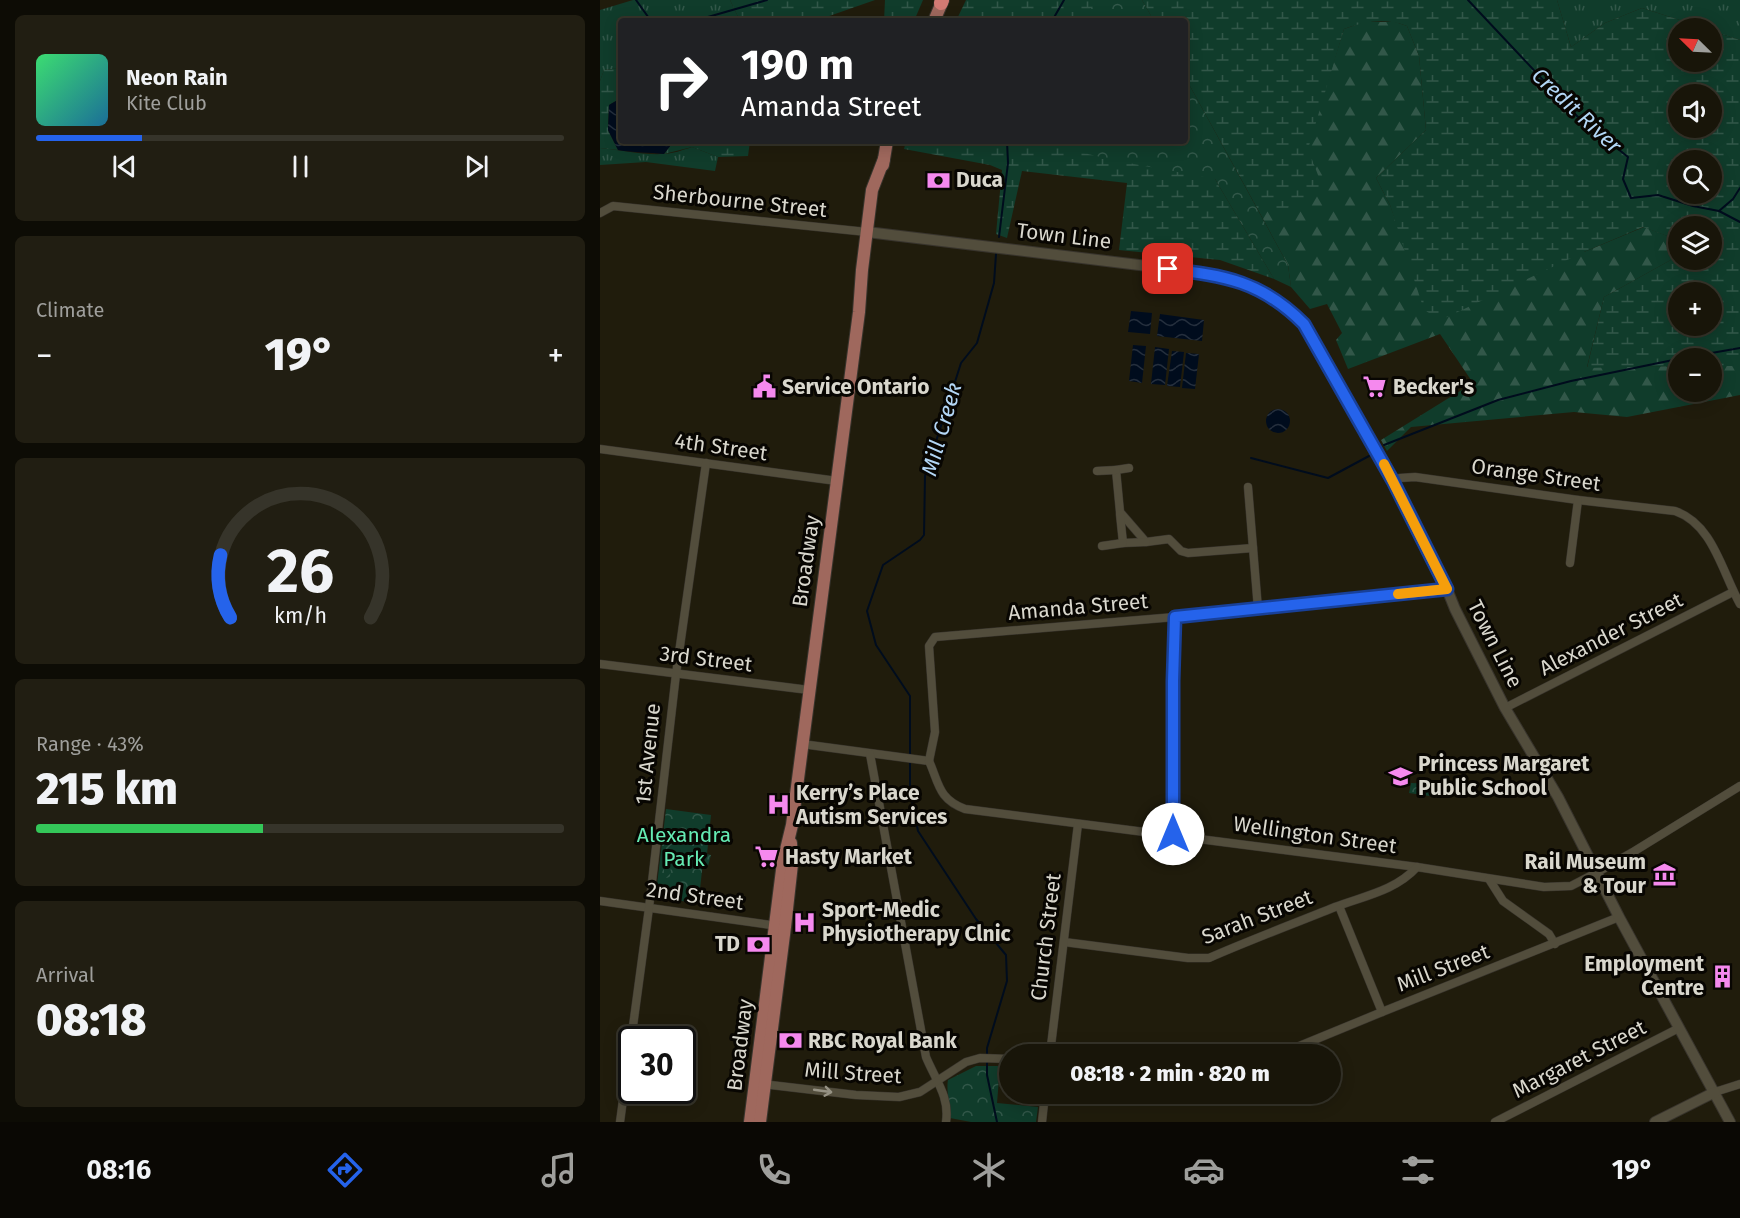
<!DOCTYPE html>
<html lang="en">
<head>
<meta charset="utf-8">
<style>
	:root { --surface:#181509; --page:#211e12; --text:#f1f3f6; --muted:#9f9f9c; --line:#36342a; --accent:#2563eb }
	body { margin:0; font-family:"Fira Sans",sans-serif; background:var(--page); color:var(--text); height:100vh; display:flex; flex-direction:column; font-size:22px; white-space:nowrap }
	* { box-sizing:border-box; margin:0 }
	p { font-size:20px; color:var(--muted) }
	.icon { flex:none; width:33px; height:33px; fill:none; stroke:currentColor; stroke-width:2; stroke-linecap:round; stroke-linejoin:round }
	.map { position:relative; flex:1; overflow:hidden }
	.panel { display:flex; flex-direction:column; gap:15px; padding:15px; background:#0d0c05; width:600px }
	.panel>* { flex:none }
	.hud { position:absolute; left:18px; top:18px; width:570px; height:126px; border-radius:6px; box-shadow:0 3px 15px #0003,0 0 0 2px var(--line); background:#202124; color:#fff; overflow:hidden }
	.needle { width:39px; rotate:294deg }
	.tools { position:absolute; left:1068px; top:18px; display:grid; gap:12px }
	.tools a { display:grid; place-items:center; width:54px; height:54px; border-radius:50%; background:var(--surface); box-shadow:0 3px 15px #0003,0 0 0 2px var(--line); font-size:30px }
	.speed { position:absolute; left:18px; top:1026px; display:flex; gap:12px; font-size:30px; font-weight:700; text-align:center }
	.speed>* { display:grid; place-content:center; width:78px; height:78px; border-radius:50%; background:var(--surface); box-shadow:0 3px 15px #0003,0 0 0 2px var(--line); line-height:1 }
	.speed .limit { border:3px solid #111; border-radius:9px; background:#fff; color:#111 }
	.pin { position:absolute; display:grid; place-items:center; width:51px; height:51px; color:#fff; margin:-26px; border-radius:12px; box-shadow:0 3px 9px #0006 }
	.me { position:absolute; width:66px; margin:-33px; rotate:0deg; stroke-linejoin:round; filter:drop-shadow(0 0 4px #0008) }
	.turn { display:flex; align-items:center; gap:21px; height:126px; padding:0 24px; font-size:27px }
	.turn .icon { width:78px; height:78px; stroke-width:2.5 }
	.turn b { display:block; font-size:42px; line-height:51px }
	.big { font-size:45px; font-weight:800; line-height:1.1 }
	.panel .widget { flex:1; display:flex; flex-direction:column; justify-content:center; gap:9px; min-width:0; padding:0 21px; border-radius:9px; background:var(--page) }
	.panel .dial { align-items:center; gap:0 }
	.dial svg { height:156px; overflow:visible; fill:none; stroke:var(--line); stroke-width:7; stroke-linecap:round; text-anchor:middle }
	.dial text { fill:var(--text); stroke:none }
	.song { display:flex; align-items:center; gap:18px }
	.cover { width:72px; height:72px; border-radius:9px; background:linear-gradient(135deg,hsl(140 70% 55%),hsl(200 70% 35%)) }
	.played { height:6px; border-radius:3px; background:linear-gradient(90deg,var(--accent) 20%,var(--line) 20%) }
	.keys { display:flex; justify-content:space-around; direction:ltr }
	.heat { display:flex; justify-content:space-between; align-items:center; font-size:33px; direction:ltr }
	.charge { height:9px; border-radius:4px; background:linear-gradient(90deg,#34c759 43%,var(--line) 0) }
	.trip { position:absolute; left:399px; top:1044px; width:342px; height:60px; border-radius:30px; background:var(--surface); box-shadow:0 3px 15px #0003,0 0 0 2px var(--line); font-weight:800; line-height:60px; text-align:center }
	.tab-bar { display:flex; height:96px; justify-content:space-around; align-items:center; background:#0a0804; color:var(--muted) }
	.tab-bar .icon { width:42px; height:42px }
	.tab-bar .active { color:var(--accent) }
	.tab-bar b { font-size:27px; color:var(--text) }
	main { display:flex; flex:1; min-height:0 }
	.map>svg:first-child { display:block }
</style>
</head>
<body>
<main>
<section class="panel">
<div class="widget">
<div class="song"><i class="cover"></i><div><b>Neon Rain</b><p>Kite Club</p></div></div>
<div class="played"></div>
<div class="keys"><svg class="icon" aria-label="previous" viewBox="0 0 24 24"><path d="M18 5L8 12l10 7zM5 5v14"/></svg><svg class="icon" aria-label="pause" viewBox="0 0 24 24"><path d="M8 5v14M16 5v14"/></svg><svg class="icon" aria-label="next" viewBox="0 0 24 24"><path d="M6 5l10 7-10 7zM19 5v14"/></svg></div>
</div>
<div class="widget"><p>Climate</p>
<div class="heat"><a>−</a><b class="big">19°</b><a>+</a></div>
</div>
<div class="widget dial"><svg viewBox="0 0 100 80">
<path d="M14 69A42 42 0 1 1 86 69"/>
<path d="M14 69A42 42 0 0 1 9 37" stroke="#2563eb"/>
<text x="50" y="56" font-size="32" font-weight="700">26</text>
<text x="50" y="72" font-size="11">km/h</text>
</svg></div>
<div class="widget"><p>Range · 43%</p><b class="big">215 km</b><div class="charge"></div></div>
<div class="widget"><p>Arrival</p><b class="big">08:18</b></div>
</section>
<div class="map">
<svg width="1140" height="1122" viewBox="0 0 1140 1122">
	<defs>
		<pattern id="grass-tufts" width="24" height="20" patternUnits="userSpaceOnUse" patternTransform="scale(1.5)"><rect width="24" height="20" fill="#103c2b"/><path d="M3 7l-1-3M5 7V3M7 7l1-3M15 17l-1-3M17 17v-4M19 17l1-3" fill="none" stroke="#325749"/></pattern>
		<pattern id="forest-firs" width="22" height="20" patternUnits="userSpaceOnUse" patternTransform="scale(1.5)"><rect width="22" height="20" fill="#103c2b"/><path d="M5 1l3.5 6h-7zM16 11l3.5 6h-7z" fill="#325749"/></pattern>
		<pattern id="wetland-marsh" width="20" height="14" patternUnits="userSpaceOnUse" patternTransform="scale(1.5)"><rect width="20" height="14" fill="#103c2b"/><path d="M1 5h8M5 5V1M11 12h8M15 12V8" fill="none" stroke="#325749"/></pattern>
		<pattern id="park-crowns" width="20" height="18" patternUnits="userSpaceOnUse" patternTransform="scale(1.5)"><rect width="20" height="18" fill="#103c2b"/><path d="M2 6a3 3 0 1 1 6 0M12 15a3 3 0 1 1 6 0" fill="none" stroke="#325749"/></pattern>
		<pattern id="garden-furrows" width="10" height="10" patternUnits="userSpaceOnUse" patternTransform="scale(1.5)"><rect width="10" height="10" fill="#103c2b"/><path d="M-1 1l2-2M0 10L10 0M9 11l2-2" fill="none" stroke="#325749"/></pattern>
		<pattern id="water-waves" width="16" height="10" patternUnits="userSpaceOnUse" patternTransform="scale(1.5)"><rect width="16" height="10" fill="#000c1d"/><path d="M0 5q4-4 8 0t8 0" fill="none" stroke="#252f3d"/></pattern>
	</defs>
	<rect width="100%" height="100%" fill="#201c0c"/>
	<g fill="url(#grass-tufts)">
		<path d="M33,0H130L140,21H21V68L4,70L0,81V10Z"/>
		<path d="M957,0H1140V40L1112,31V28H1105L1042,8L1005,23L971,47Z"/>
		<path d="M92,147L118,157L115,171L46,162L0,165V148C21,150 42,155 63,154C72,154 83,150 92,147Z"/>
	</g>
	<path fill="url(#forest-firs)" d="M764,22H795L807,26L819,56L826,130L776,178L790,205L808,255L984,252L1044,227L1078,240V256L1004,297L987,367L1078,366V392H1112V366H1140V395L1027,417L974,412L811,427L787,451L781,440L873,383L840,334L748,369L736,340L742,333L727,304L710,309L691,287L688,265L657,208H688L744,29Z"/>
	<g fill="url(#wetland-marsh)" fill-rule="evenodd">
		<path d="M130,0H275L215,21H140Z"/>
		<path d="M285,0H323L314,21H284Z"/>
		<path d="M366,0H518L530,21H356Z"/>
		<path d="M542,0H957L971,47L1005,23L1042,8L1105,28H1078V62H1112V31L1140,40V366H1112V358H1078V366L987,368L1004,297L1078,256V260H1112V226H1078V240L1043,227L984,252L841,320L824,310L790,205L776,178L826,130L819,56L807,26C785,18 766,21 744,29L708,149L723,188L688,208H657L585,77V21H554ZM1078,94H1112V128H1078ZM1078,160H1112V194H1078ZM1078,292H1112V326H1078Z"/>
		<path d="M21,68V98L9,105L8,130L18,150L0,148V81L4,70Z"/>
		<path d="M74,141H150L148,156L118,157L92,147L64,154Z"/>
		<path d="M306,141H585L615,179L674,279L620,260L519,250L527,183L422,171L407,238L396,234L402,170L390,165L304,149Z"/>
	</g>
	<g fill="url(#park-crowns)">
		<path d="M499,0H542L554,21H478Z"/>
		<path d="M585,77L688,265L691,287L674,279L615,179L518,161L432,141H585Z"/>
		<path d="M811,783L841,784V795L837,797L809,793Z"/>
		<path d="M66,809L111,815L107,854L111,855L108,866L103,862L99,898L103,904L60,898L56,893Z"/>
		<path d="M376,1066H400L397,1103L438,1107L436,1122H371L350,1118C350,1107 346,1089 348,1080Z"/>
	</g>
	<path fill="url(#garden-furrows)" d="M78,831L80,833L79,843L71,864L70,877L66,878C61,867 64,836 78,831Z"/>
	<g fill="url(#water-waves)">
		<path d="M21,98V141H74L64,154C48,152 34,153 18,150L8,130L9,105Z"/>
		<path d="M531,311L552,313L550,334L528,332Z"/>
		<path d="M560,314L604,320L602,341L557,336Z"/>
		<path d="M533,345L546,346L542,383L529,381Z"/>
		<path d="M555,347L569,349L565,385L551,384Z"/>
		<path d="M572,351L584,352L580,387L567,386Z"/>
		<path d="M586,353L599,354L595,389L582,388Z"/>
		<circle cx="678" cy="421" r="12"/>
	</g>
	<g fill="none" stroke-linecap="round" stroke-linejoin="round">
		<g stroke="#000c1d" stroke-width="2">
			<path d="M36,0L51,21"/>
			<path d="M868,0L977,116L1028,157L1023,179L1031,198L1058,195L1093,206L1119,211L1140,222"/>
			<path d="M94,21L167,0"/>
			<path d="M452,21L464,0"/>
			<path d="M1119,211L1133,199L1140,188"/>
			<path d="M399,237L408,163L407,141"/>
			<path d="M1083,358L1140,348"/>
			<path d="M784,445L898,400L971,381L1078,359"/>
			<path d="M651,458L728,478L769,456"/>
			<path d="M310,756V696L276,645L267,611L283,565L320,540L324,535L325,476L361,363L377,343L394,283L396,254"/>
			<path d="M310,762V791L318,831L376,919L406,955L407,981L387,1048V1075L397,1122"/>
		</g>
		<defs>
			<g id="street">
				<path d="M0,213L13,206L267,232"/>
				<path d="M0,449L237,481"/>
				<path d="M529,468L516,470L520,512L546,542L569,539L581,551L588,553L653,548"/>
				<path d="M497,471L516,470"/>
				<path d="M793,481L800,478L815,477L978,500L1075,511C1113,524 1122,572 1140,604"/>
				<path d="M648,487L658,609"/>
				<path d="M520,514L523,543L546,542"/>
				<path d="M502,546L523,543"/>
				<path d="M970,563L978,500"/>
				<path d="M0,664L209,690"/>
				<path d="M905,708L1133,592"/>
				<path d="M202,744L329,761"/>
				<path d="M270,754L326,1057C335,1079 350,1097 346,1122"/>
				<path d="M329,761C339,783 338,799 365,809L817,867L944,887L971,886L996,873L1033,852L1140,786"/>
				<path d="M329,761L335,732L329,646L335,637L575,617L847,589"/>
				<path d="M573,834V681L575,617"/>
				<path d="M889,879L903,901L949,934L955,944"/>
				<path d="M0,901L178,926"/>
				<path d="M739,906L782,1012"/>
				<path d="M464,942L588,958H609C650,940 693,924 735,907C764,896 795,891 817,867"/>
				<path d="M450,1054L478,824"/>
				<path d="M680,1054L782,1012L1019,917"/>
				<path d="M162,1084L256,1095L299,1097L320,1092L366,1062L380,1058L410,1059"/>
				<path d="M1115,1092L1140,1084"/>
				<path d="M20,1122L49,908L76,674L106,463"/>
				<path d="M442,1122L445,1094"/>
				<path d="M895,1122L1079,1028"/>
			</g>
			<g id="secondary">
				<path d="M267,232L605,273C646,282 674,294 704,324L793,481L847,589L855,609L905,708L958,797L1019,917L1130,1122"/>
				<path d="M1055,1122L1115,1092"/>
			</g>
			<g id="primary">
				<path d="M334,21L343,0"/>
				<path d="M283,165L287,141"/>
				<path d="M150,1122L183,862L192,825L259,312L262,270L272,190L284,159"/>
				<path d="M160,1122L185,927L192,864L191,843"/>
			</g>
			<path id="highway" d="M341,3L342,0"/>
		</defs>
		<use href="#street" stroke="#38342d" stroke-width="9"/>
		<use href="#secondary" stroke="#38342d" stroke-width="12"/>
		<use href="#primary" stroke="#38342d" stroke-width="14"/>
		<use href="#highway" stroke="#38342d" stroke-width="15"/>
		<use href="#street" stroke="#524d3c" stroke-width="8"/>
		<use href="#secondary" stroke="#524d3c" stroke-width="10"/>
		<use href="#primary" stroke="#9f685d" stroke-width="12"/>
		<use href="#highway" stroke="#d37a73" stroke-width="14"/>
	</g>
	<defs><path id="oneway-shaft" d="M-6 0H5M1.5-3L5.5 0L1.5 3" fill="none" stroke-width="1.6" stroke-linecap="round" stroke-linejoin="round" transform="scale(1.5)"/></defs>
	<use stroke="#969284" href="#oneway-shaft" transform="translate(223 1091) rotate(8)"/>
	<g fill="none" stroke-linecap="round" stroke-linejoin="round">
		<defs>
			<path id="route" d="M568,269C626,276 661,281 704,324L793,481L847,589L575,617L573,681V834"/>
		</defs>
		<use href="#route" stroke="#184099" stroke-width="15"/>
		<use href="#route" stroke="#2563eb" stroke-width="10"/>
		<path stroke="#f59e0b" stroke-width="10" d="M784,464L847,589L798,594"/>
	</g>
	<defs>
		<symbol id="bank-bare" viewBox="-9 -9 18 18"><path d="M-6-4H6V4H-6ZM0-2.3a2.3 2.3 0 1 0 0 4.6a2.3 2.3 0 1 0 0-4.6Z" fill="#f589ee" stroke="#080602" stroke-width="2.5" paint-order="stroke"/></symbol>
		<symbol id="civic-bare" viewBox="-9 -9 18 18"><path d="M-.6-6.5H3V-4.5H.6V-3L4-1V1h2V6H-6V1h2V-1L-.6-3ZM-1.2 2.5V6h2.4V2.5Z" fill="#f589ee" stroke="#080602" stroke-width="2.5" paint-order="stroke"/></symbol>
		<symbol id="supermarket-bare" viewBox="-9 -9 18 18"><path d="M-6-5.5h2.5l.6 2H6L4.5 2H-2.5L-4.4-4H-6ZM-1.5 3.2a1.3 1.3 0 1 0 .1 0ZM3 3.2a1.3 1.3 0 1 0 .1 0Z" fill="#f589ee" stroke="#080602" stroke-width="2.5" paint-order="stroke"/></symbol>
		<symbol id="school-bare" viewBox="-9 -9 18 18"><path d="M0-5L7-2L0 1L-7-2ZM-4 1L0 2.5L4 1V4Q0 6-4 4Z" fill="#f589ee" stroke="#080602" stroke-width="2.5" paint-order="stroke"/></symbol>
		<symbol id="hospital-bare" viewBox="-9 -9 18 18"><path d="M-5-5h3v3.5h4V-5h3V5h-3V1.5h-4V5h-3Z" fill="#f589ee" stroke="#080602" stroke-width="2.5" paint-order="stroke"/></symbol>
		<symbol id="museum-bare" viewBox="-9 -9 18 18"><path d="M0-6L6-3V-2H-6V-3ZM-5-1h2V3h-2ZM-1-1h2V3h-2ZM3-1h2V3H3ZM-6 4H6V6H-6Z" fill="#f589ee" stroke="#080602" stroke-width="2.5" paint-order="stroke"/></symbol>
		<symbol id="building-bare" viewBox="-9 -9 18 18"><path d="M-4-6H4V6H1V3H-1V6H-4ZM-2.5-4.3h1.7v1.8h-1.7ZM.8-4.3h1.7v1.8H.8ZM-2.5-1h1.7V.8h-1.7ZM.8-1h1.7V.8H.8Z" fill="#f589ee" stroke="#080602" stroke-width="2.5" paint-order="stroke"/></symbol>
	</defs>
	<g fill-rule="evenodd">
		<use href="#bank-bare" x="322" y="164" width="33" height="33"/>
		<use href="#civic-bare" x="148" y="370" width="33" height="33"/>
		<use href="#supermarket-bare" x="758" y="370" width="33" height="33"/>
		<use href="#school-bare" x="784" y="760" width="33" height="33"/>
		<use href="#hospital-bare" x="162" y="788" width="33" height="33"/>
		<use href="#supermarket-bare" x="150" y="840" width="33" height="33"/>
		<use href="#museum-bare" x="1048" y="858" width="33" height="33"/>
		<use href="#hospital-bare" x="188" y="906" width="33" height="33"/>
		<use href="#bank-bare" x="142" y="928" width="33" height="33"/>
		<use href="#building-bare" x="1106" y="960" width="33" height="33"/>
		<use href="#bank-bare" x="174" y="1024" width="33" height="33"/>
	</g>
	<g text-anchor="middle" stroke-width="6" stroke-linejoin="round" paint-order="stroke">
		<g font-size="21" font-weight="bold" fill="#d9d7cd" stroke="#080602" text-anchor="start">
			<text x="356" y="187">Duca</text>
			<text x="182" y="394">Service Ontario</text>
			<text x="793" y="394">Becker's</text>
			<text x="818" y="771">Princess Margaret<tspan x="818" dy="24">Public School</tspan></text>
			<text x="196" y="800">Kerry’s Place<tspan x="196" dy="24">Autism Services</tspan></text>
			<text x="185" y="864">Hasty Market</text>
			<text x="1046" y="869" text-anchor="end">Rail Museum<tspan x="1046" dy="24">&amp; Tour</tspan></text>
			<text x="222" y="917">Sport-Medic<tspan x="222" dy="24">Physiotherapy Clnic</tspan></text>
			<text x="140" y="951" text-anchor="end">TD</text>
			<text x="1104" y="971" text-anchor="end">Employment<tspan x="1104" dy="24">Centre</tspan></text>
			<text x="208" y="1048">RBC Royal Bank</text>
		</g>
		<g font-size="21" fill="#d9d7cd" stroke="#080602">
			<text transform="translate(140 201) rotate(6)" y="7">Sherbourne Street</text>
			<text transform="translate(464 236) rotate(7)" y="7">Town Line</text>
			<text transform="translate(121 447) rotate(8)" y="7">4th Street</text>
			<text transform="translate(936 475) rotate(8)" y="7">Orange Street</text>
			<text transform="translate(206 561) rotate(-82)" y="7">Broadway</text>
			<text transform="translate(478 607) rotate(-5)" y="7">Amanda Street</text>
			<text transform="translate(1011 634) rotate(-27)" y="7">Alexander Street</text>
			<text transform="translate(895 644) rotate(63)" y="7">Town Line</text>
			<text transform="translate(106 659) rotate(7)" y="7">3rd Street</text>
			<text transform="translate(48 754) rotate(-84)" y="7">1st Avenue</text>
			<text transform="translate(715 835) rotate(8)" y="7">Wellington Street</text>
			<text transform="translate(95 896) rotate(8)" y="7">2nd Street</text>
			<text transform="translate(657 917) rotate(-21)" y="7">Sarah Street</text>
			<text transform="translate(446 937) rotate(-83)" y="7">Church Street</text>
			<text transform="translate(843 968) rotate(-21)" y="7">Mill Street</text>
			<text transform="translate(140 1045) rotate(-83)" y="7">Broadway</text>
			<text transform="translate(979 1059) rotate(-27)" y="7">Margaret Street</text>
			<text transform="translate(253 1073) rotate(4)" y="7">Mill Street</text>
		</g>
		<g font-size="21" fill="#65eab3" stroke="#080602">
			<text x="84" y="842">Alexandra<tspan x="84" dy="24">Park</tspan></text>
		</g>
		<g font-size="22" font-style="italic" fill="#b3d6f5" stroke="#080602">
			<text transform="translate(977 110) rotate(43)" y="8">Credit River</text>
			<text transform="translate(341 429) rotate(-74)" y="8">Mill Creek</text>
		</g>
	</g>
</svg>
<div class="tools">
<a><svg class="needle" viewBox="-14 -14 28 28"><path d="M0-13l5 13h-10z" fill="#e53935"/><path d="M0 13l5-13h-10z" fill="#9f9f9c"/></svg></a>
<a><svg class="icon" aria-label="sound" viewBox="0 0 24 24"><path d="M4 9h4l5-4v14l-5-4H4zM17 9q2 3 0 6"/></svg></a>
<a><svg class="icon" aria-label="search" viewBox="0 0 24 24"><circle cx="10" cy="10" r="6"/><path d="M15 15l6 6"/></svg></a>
<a><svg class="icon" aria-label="layers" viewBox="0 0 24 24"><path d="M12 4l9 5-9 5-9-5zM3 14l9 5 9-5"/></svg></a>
<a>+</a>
<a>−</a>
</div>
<div class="speed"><div class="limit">30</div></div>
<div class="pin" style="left:568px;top:269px;background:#d93025"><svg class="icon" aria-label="arrive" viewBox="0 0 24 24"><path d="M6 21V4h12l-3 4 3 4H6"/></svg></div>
<svg class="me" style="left:573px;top:834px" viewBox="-20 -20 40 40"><circle r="19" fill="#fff"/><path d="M0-13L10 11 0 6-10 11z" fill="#2563eb"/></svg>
<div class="trip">08:18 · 2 min · 820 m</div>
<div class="hud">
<div class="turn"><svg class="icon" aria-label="right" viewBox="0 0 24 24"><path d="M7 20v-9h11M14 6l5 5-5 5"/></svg><div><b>190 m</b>Amanda Street</div></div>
</div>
</div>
</main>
<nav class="tab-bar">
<b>08:16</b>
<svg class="icon active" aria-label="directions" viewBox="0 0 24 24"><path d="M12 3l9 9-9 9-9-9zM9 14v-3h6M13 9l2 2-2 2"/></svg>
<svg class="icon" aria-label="music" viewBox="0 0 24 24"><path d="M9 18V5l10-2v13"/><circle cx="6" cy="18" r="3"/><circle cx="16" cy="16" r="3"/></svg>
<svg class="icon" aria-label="phone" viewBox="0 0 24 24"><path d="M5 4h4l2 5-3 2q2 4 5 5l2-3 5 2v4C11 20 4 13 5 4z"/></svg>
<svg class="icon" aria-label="climate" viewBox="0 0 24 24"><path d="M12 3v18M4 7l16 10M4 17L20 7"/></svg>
<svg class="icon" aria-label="car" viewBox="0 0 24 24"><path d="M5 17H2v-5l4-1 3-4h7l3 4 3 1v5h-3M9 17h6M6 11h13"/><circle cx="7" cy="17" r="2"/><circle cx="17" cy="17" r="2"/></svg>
<svg class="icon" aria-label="filters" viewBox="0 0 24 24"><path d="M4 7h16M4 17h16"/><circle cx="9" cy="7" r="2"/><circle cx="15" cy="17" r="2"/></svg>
<b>19°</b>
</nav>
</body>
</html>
